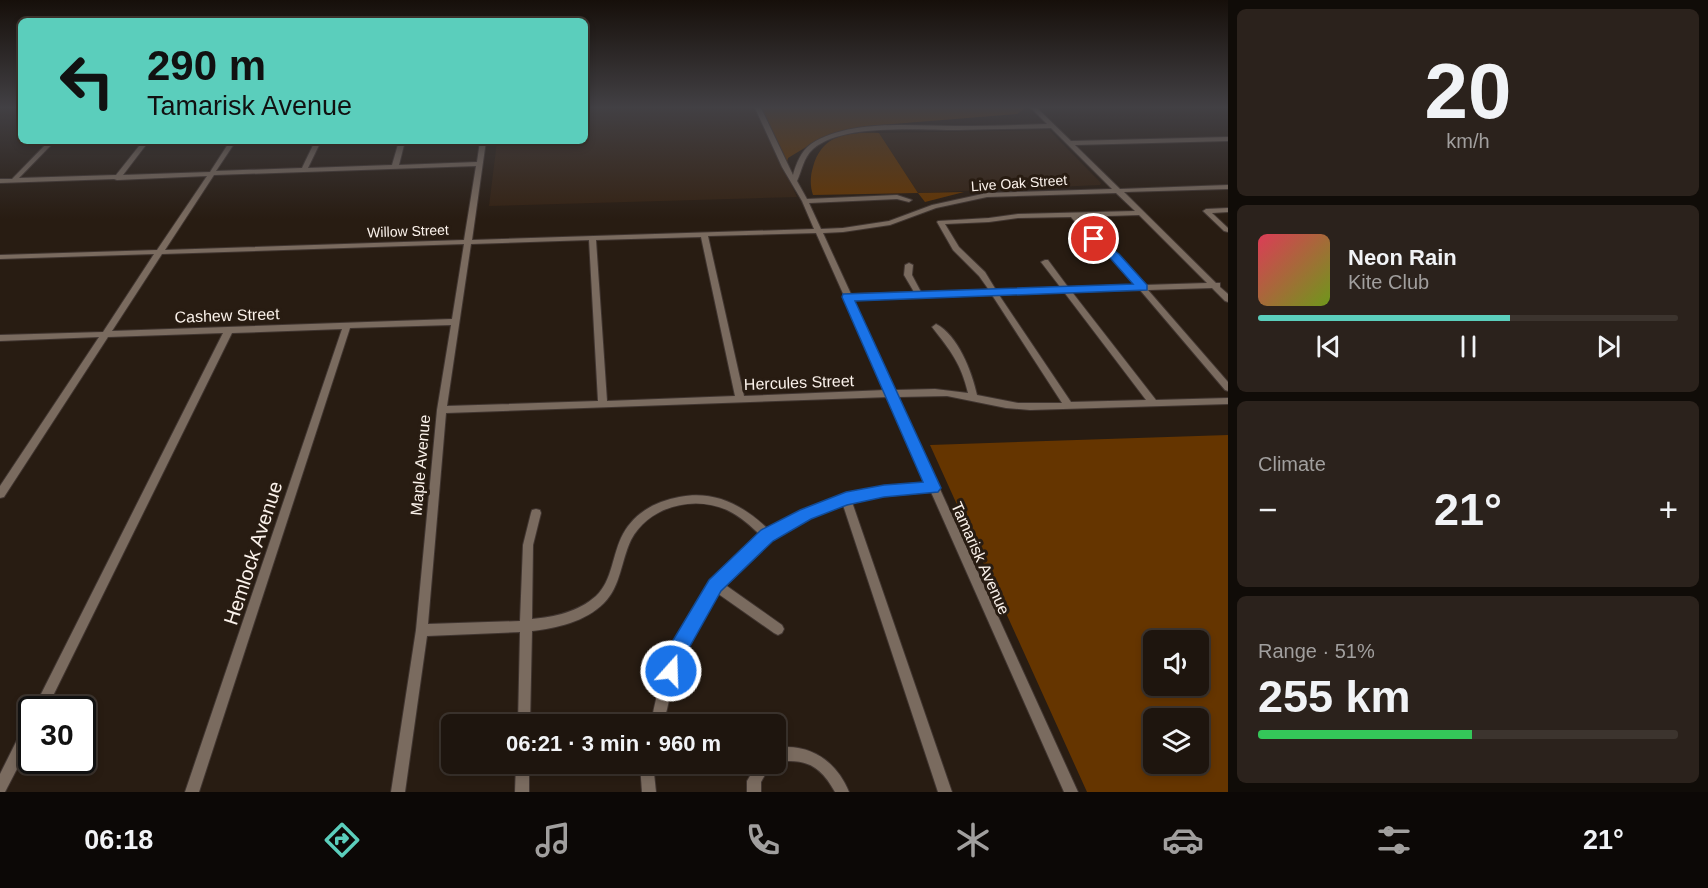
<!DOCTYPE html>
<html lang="en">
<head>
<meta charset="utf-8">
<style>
	:root { --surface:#1e150e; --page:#2b221c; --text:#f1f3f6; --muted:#a19f9e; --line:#3c342e; --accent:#5bcebc }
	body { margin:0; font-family:Helvetica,sans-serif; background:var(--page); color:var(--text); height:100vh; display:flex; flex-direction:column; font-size:22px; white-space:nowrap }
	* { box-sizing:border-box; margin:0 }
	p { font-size:20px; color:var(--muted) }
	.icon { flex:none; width:33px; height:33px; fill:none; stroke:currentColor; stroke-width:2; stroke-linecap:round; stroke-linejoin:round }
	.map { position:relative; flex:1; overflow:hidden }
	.drawer { display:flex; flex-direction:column; gap:9px; padding:9px; background:#100c08; width:480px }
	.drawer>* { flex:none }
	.banner { position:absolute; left:18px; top:18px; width:570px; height:126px; border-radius:9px; box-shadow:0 3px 9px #0003,0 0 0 2px var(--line); background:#5bcebc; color:#111; overflow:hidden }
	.controls { position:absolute; left:1143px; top:630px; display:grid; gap:12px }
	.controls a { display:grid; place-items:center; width:66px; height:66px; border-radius:9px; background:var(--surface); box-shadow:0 3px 9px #0003,0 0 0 2px var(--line); font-size:30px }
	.speed { position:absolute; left:18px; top:696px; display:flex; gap:12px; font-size:30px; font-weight:700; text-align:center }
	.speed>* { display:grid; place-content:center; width:78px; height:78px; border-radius:50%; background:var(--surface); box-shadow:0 3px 9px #0003,0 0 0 2px var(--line); line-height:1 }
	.speed .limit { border:3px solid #111; border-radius:9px; background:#fff; color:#111 }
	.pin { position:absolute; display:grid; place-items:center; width:51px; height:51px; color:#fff; margin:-26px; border:3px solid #fff; border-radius:50%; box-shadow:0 2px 6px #0007 }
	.me { position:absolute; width:66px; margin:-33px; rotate:20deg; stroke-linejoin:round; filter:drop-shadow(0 0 4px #0008) }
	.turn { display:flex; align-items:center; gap:21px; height:126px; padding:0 30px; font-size:27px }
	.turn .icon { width:78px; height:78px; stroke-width:2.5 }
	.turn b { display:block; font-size:42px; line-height:51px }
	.big { font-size:45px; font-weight:700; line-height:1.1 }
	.drawer .widget { flex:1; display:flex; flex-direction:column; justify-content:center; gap:9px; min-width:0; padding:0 21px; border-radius:9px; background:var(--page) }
	.drawer .dial { align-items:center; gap:0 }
	.dial b { font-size:78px; line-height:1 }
	.song { display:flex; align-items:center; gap:18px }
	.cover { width:72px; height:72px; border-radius:9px; background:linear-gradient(135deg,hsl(350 70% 55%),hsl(80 70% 35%)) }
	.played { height:6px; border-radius:3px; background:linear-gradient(90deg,var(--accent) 60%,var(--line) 60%) }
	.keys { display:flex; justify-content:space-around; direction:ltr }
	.heat { display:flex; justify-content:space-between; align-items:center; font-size:33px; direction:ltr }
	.charge { height:9px; border-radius:4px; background:linear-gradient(90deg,#34c759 51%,var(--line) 0) }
	.trip { position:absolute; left:441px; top:714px; width:345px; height:60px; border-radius:9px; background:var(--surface); box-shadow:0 3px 9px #0003,0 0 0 2px var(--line); font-weight:700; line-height:60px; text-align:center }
	.menu { display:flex; height:96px; justify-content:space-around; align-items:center; background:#0c0806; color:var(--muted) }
	.menu .icon { width:42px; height:42px }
	.menu .on { color:var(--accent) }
	.menu b { font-size:27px; color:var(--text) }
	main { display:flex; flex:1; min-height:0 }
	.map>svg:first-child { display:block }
</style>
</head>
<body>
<main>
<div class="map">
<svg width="1228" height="792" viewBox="0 0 1228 792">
	<rect width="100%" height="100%" fill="#281c12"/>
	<g fill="#342213">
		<path d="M585,108H756L797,197L489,206L497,141H585Z"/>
		<path d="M1049,130L1101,183L1100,185L918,193L879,133Z"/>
	</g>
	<g fill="#653500" fill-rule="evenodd">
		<path d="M760,108H1023L1024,109L1017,114L868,126L821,138L788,158L786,166Z"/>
		<path d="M879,133L918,193L964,192L925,202L918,193L813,195C810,187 810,176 813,167C822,134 848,132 879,133Z"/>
		<path d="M1228,435V792H1087L930,445ZM1154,640H1198V686H1154ZM1154,718H1198V764H1154Z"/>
	</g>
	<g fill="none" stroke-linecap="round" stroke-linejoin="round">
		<defs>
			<g id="minor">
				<path d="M755,108H761L793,175C796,164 801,151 811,144C849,119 912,126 955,126C986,126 1017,125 1047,124L1031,108H1037L1071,141L1228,137V141L1075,145L1120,189L1228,185V189L1124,192L1216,283H1220V287L1228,294V302L1225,301L1212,288L1148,290L1228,382V391L1225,390L1140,290L1072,292L1156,400L1228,398V404L1030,410L1006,408L947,396L898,397L1078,792H1064L931,492L879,497L852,502L952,792H938L843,505C797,520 753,546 724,584L782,625L784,629L782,633L778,635L774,633L717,593C701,614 687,639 678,664C672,684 669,704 663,724H651C665,643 696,587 760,535C751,526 740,516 727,510C694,495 649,506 631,540C621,561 621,586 604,603C585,622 557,628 532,631L530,724H518L520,632L427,636L405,792H391L416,630L437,410L451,325L350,328L199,792H185L342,329L232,333L46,710H33L223,333L108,337L4,497L0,498V486L99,337L0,341V335L103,332L154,254L0,259V255L157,250L207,176L117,180L114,179L0,183V179H12L49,141H55L19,178L116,175L143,141H149L123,175L210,172L230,141H236L216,171L302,168L315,141H321L308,168L392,165L399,141H405L399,165L477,162L480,141H486L472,240L814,229L802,201L782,167ZM1051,128L1112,189L987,193L932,205L889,221L843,228L821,229L809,203L897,199L909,202L912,200L897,195L807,199L797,181C802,171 803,158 813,149C842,123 920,130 958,130C989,129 1020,129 1051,128ZM476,166L464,240L165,250L214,175ZM1116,193L1135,211L1018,214L989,218L938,221L937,222L953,250L979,276L989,290L921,292L912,275L913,265L909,263L905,265L904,275L914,292L851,294L823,233L843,232L890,225L936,208L987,197ZM1139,215L1207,283L1144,285L1118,254L1097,237L1078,217ZM1071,217L1091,241L1112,258L1136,285L1068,287L1048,260H1045L1041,262L1061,288L996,290L985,272L959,247L945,224L989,222L1018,218ZM816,233L886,390L744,396L708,236ZM701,237L735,396L607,401L596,240ZM589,240L598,401L447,406L471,244ZM464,244L452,319L112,331L162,254ZM1064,292L1146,400L1071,402L999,295ZM992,295L1062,403H1018L977,395C972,372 958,335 936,324L932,327C950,350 961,363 968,393L935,389L895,390L853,299ZM889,397L927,484C866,488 821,497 769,530C737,499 704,486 661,502C645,508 631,519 623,534C612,554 613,580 596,596C578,612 555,617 532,619L533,545L541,513L540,510L536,509L532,510L531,513L523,545L520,621L428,624L446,413Z"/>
				<path d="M1228,208V212L1212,213L1228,228V232L1224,231L1203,211L1206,209Z"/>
				<path d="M32,719V740L5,792H0V774L27,720Z"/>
				<path d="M787,747C816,747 838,765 849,792H835C820,765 805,758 776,762V750Z"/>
				<path d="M516,764H529V792H515Z"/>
				<path d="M640,764H653L656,792H642Z"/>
				<path d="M757,764H771L761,782V792H747V781Z"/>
			</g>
		</defs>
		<use href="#minor" stroke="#403530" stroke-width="2"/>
		<use href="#minor" fill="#7a6b5f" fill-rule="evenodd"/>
	</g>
	<linearGradient id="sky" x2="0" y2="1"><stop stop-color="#160f0a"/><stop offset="0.49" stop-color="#424044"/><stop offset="1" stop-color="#424044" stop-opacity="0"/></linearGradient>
	<rect width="1228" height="219" fill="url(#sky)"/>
	<path fill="#1a73e8" stroke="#114b97" stroke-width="1.5" d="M1094,236L1119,254L1147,285V290L855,301L941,488L938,492L884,497L847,505L811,519L773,541L721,591L684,657L678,678L671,681L664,678L662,671L669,647L709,580L761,530L800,510L846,492L884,485L923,482L842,297L843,294L1133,284L1111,259L1091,242V237Z"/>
	<g text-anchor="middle" stroke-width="6" stroke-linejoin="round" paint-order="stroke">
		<g font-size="14" fill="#fbf2eb" stroke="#281c12">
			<text transform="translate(1019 183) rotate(-4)" y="5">Live Oak Street</text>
			<text transform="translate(408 231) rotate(-2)" y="5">Willow Street</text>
		</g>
		<g font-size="16" fill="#fbf2eb" stroke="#281c12">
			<text transform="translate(227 315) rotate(-2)" y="6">Cashew Street</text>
			<text transform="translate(799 382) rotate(-2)" y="6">Hercules Street</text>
			<text transform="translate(420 465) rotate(-85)" y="6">Maple Avenue</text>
			<text transform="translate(981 558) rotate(66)" y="6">Tamarisk Avenue</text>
		</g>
		<g font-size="20" fill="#fbf2eb" stroke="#281c12">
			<text transform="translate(253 553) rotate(-72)" y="7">Hemlock Avenue</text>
		</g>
	</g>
</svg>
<div class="controls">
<a><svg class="icon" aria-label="sound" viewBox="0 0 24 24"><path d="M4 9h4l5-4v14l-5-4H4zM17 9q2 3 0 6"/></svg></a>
<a><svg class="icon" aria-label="layers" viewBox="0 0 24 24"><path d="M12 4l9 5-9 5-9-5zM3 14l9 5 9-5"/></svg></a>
</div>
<div class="speed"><div class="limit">30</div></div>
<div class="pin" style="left:1094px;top:239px;background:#d93025"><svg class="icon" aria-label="arrive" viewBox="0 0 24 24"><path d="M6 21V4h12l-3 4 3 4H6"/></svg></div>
<svg class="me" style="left:671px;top:671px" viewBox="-20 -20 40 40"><circle r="17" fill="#1a73e8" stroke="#fff" stroke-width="3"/><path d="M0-11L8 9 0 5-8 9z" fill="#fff"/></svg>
<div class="trip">06:21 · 3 min · 960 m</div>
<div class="banner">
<div class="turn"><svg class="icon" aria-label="left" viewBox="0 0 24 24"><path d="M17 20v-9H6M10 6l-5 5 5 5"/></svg><div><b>290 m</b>Tamarisk Avenue</div></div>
</div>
</div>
<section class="drawer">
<div class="widget dial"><b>20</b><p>km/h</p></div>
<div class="widget">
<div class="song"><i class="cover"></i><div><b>Neon Rain</b><p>Kite Club</p></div></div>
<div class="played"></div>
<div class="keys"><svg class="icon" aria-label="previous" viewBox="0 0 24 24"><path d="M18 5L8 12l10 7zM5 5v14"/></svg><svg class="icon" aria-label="pause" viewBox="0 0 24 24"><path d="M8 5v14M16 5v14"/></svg><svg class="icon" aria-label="next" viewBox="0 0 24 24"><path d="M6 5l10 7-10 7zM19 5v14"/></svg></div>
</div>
<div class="widget"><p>Climate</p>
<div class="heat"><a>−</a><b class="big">21°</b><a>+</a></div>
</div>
<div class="widget"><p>Range · 51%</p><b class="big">255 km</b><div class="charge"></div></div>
</section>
</main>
<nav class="menu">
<b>06:18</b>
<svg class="icon on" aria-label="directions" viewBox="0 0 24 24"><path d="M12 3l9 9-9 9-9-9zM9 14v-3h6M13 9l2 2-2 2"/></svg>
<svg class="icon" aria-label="music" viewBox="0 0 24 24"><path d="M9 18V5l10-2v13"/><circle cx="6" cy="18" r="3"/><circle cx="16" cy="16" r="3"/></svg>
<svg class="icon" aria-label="phone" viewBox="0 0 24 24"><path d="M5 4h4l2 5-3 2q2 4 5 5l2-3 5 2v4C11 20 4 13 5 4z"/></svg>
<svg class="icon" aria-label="climate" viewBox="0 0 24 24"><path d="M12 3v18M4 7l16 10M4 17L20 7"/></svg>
<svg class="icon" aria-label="car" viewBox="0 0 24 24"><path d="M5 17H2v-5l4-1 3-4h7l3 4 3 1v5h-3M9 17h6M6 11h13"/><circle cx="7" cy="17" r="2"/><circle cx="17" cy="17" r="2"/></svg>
<svg class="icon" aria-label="filters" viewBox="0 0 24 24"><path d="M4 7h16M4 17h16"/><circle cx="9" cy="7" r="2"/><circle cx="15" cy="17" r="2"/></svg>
<b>21°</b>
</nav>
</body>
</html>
